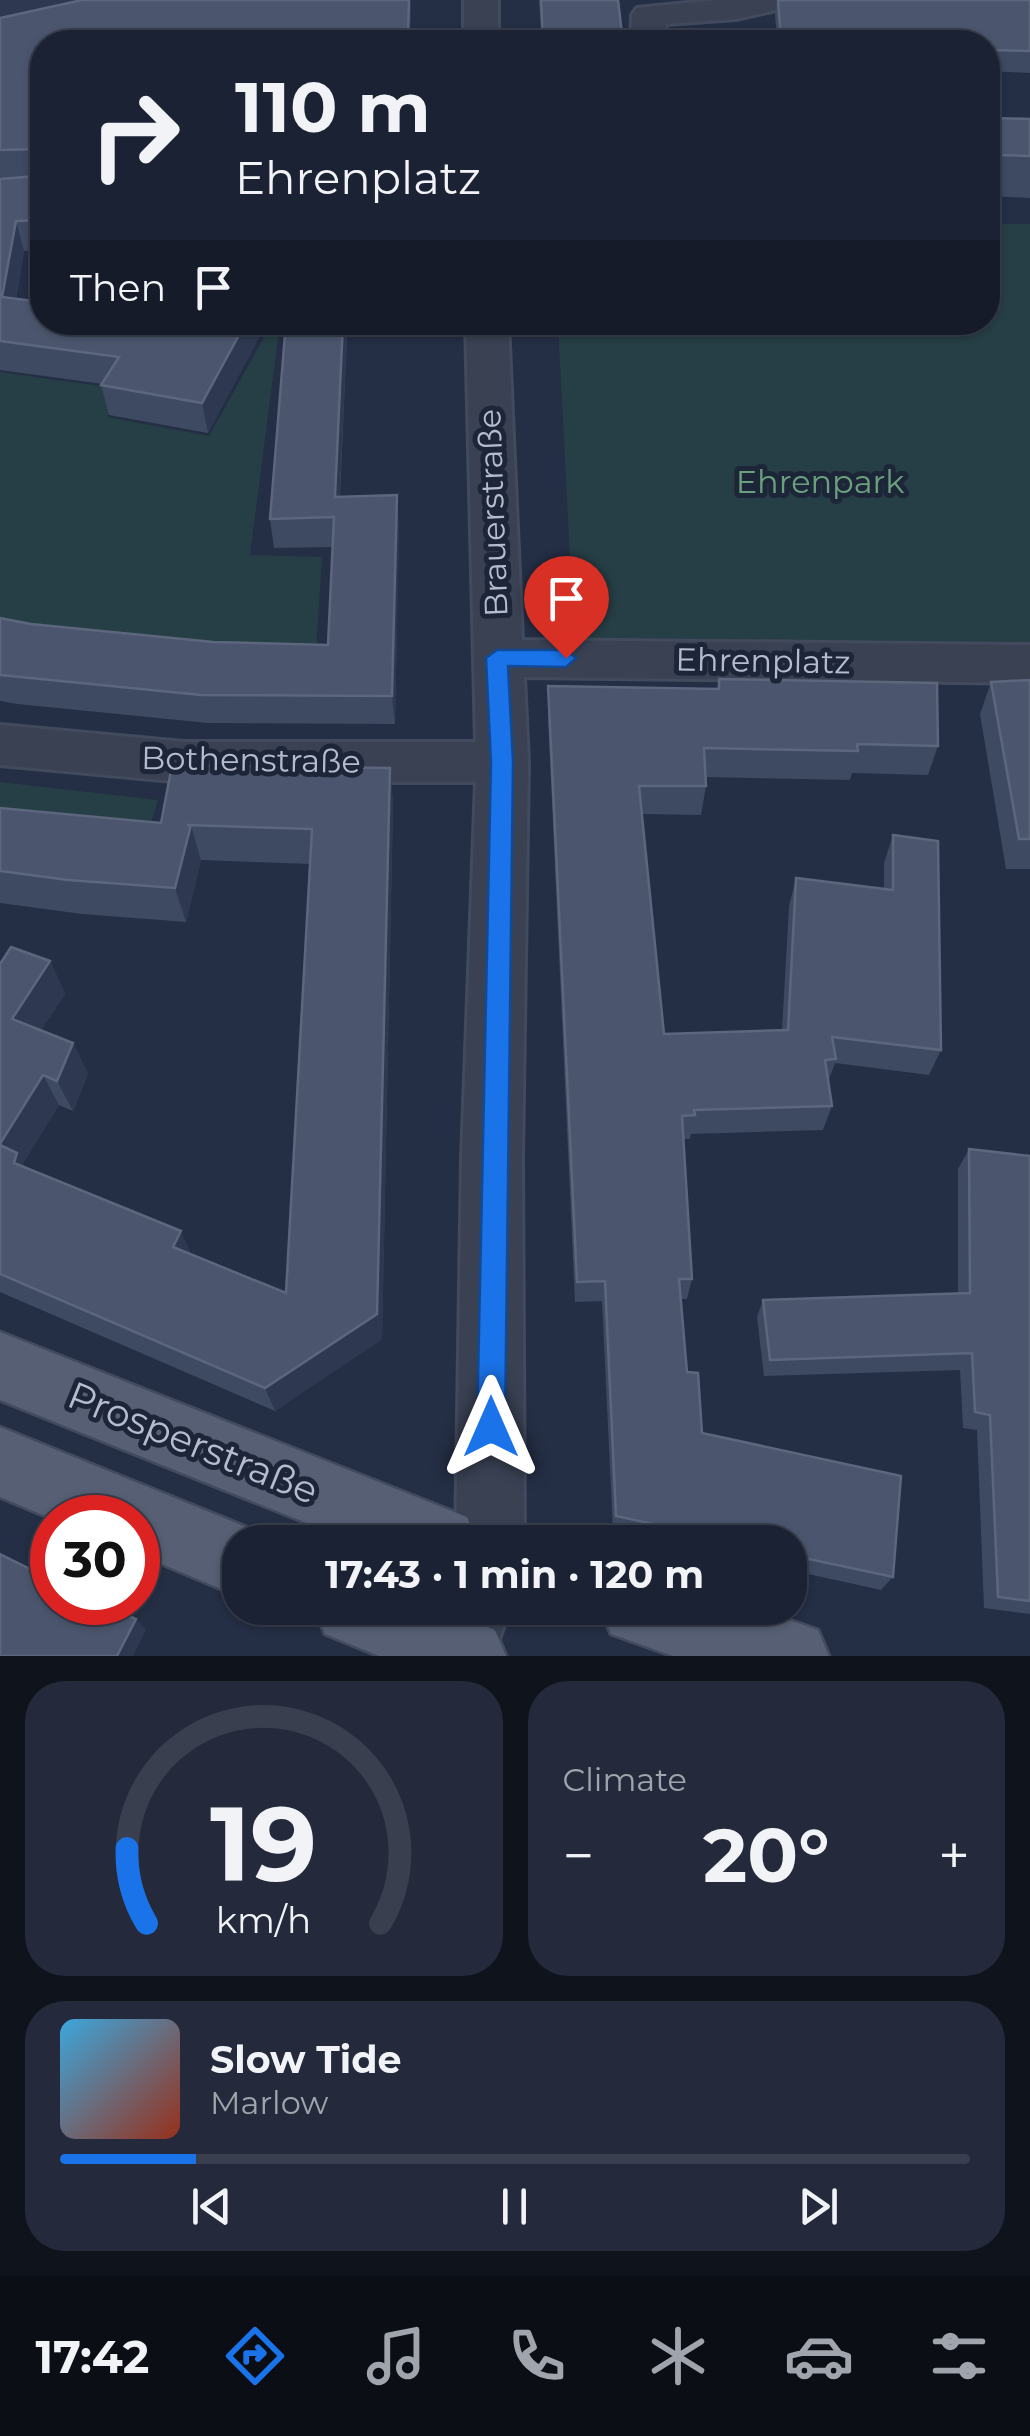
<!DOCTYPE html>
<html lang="en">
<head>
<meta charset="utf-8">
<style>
	:root { --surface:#1b2233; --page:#242a3b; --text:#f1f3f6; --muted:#a0a4ac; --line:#393f4e; --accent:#1a73e8 }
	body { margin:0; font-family:Montserrat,sans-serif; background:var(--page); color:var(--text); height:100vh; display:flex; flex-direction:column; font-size:38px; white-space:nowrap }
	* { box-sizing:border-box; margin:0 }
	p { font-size:32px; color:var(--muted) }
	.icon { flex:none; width:55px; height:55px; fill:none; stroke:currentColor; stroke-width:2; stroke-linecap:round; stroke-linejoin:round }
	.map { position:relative; height:1656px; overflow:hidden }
	.panel { display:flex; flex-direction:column; gap:25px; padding:25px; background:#0f131c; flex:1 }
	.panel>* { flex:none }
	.hud { position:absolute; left:30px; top:30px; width:970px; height:305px; border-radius:40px; box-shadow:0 2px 8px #0004,0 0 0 2px var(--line); background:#1b2233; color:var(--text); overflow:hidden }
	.speed { position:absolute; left:30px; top:1495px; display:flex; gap:20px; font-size:50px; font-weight:700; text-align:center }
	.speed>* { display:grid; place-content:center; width:130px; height:130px; border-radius:50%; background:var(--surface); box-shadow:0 2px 8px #0004,0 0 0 2px var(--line); line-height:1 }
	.speed .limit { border:15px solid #d22; background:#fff; color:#111 }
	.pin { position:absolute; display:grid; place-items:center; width:85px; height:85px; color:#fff; margin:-102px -42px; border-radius:50% 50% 50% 0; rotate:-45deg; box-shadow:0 0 10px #0007 }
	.pin .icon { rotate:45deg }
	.me { position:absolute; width:110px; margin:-55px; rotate:0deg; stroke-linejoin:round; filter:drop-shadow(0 0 8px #0008) }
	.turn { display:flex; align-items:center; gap:35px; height:210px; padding:0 40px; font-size:45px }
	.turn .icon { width:130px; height:130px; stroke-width:2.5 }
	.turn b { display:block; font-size:70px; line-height:85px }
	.then { display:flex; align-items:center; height:95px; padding:0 40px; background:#0003; gap:20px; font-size:38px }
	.big { font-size:75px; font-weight:700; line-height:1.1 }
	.panel .tile { flex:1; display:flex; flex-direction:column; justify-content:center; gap:15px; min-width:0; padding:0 35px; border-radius:40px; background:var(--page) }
	.panel .dial { align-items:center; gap:0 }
	.dial svg { height:260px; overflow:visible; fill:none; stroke:var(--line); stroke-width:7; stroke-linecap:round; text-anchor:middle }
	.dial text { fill:var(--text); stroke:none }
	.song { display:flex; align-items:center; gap:30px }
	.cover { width:120px; height:120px; border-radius:15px; background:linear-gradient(135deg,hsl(200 70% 55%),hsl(10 70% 35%)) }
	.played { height:10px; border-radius:5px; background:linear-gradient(90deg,var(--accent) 15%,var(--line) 15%) }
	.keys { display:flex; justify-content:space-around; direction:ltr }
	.heat { display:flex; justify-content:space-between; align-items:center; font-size:55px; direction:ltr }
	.panel .tiles { flex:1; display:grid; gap:25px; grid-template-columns:1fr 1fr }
	.tile:last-child { grid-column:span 2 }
	.trip { position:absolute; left:222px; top:1525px; width:585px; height:100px; border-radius:40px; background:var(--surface); box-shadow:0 2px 8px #0004,0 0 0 2px var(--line); font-weight:700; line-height:100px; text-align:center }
	.tab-bar { display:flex; height:160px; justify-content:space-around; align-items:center; background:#0b0e14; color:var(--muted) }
	.tab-bar .icon { width:70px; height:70px }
	.tab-bar .active { color:var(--accent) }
	.tab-bar b { font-size:45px; color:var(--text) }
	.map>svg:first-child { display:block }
</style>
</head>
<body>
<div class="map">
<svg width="1030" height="1656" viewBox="0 0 1030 1656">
	<rect width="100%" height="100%" fill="#242e44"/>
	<g fill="#263e45">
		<path d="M988,224H1030V645L574,639L558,323L988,322Z"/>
		<path d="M272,323H280L250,555L322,557L316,654L0,628V372L121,389L107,417L209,436Z"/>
		<path d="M0,782L158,800L145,843L0,832Z"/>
	</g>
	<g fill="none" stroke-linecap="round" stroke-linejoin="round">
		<defs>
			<g id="minor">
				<rect x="464" y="0" width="34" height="42"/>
				<path d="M717,0H795L790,7L736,19L666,24L665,42H631L632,15L637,8Z"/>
				<path d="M466,322H508L522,640L1030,645V683L524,677L528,762L522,1158L524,1542H456L462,1158L476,782H184L0,765V725L184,742H476Z"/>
				<path d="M440,1608H510L493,1656H423Z"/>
			</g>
			<g id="major">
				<path d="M0,1332L467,1517L478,1542H354L0,1400Z"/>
				<path d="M0,1427L266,1535L268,1542H240V1597L138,1554V1518L52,1519L0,1497Z"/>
				<path d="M314,1608H441L495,1630L506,1656H379L325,1634Z"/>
				<path d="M600,1608H755L818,1630L829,1656H673L611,1634Z"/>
			</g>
		</defs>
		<use href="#minor" stroke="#424a5d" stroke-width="6"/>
		<use href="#major" stroke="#424a5d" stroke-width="5"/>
		<use href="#minor" fill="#394153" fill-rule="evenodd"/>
		<use href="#major" fill="#565f73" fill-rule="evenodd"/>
	</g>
	<g fill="#3e4a62">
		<path d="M0,0H411L410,36L42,42V250L24,251L16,299L42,322H267L208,433L109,415L101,385L103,384L0,370Z"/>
		<path d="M539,0H618L623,42H542Z"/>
		<path d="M777,0H1030V73L988,71V42L777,41L775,14Z"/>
		<path d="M994,118L1030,119V198L989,196L988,186V142Z"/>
		<path d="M286,322H404V336H347L340,496L399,525L395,724L208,723L17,704L0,701V618L31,624L213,642L328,645L332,547L274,548L270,519Z"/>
		<path d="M719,679L938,746L928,775L852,773L850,780L705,777L706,786L701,815L642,814L664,1034L782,1030L789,906L796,878L884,889V863L893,835L941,1050L929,1075L835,1063L828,1082L832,1106L823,1130L691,1134L690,1139H683L692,1279L687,1299H681L687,1372L702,1433L893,1577L881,1590L790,1570V1542H666L613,1531L602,1301L575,1302L548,716V686L717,689Z"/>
		<path d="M1030,680V869H1006L980,714L991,682Z"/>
		<path d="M390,768L393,804L382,1339L275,1411L0,1292V964L50,961L65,994L41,1030L73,1043L88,1074L73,1111L59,1105L23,1163L26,1168L192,1255L286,1293L311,864L201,860L186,922L82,914L0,903V808L161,823Z"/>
		<path d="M969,1149L1030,1156V1614L984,1608L977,1430L963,1428L960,1370L764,1376L757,1317L763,1300L958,1293V1169Z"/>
	</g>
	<g fill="#2e3951">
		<path d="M0,0H98L0,22Z"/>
		<path d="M409,0H411L410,42H408Z"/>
		<path d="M16,221L24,251L11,327L2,297Z"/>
		<path d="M246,322H267L208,433L202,403Z"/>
		<path d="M343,322H346L347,336L338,526L335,497Z"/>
		<path d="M397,495L399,525L395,724L392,696Z"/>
		<path d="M390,768L393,804L382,1339L275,1411L265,1388L377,1314Z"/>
		<path d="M191,825L201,860L186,922L175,888Z"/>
		<path d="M50,961L65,994L28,1050L12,1019Z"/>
		<path d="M73,1043L88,1074L73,1111L57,1081Z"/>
		<path d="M43,1075L59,1105L23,1163L34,1181L32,1192L0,1146V1144Z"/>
		<path d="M181,1231L193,1258L173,1247Z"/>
		<path d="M136,1619L146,1630L133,1656H117Z"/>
	</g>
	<g fill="#4b566e" stroke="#5c667c" stroke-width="2.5">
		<path d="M82,0H409L408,36H418V42H42V220L16,221L2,297L42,302V322H246L202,403L101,385L119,357L0,341V179L37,176V149L0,150V18Z"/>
		<path d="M541,0H618L623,42H543Z"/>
		<path d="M778,0H1030V51L988,50V42H718V41H781Z"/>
		<path d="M994,118L1030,119V156L1000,155Z"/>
		<path d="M286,322H343L335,497L397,495L392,696L201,695L0,675V618L31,624L213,642L328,645L334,517L270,519Z"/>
		<path d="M719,679L937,683L938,746L857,744L858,751L704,748L706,786H639L664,1034L788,1030L796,878L893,890V835L938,841L941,1050L832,1037L836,1059L825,1060L832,1106L694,1110L695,1115L682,1116L692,1279H679L687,1372L698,1373L702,1433L901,1476L893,1577L790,1555V1542H736L616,1516L605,1281L577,1282L548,686L719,689Z"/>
		<path d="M1030,680V839H1019L991,682Z"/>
		<path d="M172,765L390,768L377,1314L265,1388L0,1274V1145L17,1153L14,1163L181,1231L173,1247L286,1293L312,829L187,825H191L175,888L68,880L0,871V808L161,823Z"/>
		<path d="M11,947L50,961L12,1019L73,1043L57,1081L43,1075L0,1144V964Z"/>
		<path d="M969,1149L1030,1156V1601L998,1597L990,1415L975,1412L972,1353L770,1360L763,1300L970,1293Z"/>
		<path d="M0,1554L52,1580V1602H100L136,1619L117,1656H0Z"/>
	</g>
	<path fill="#1a73e8" stroke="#114b97" stroke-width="2.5" d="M497,650H566L576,658L566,667L508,666L513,762L505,1427L501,1437L491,1441L481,1437L477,1427L491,762L486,658Z"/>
	<g text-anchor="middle" stroke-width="10" stroke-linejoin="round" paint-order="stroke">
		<g font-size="32" fill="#6ba07d" stroke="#1d2639">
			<text x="820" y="493">Ehrenpark</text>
		</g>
		<g font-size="32" fill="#b6bccd" stroke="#1d2639">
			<text transform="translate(493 513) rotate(-92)" y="11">Brauerstraße</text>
			<text transform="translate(763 661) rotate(1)" y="11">Ehrenplatz</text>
			<text transform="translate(251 760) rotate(1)" y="11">Bothenstraße</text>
		</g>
		<g font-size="38" fill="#b6bccd" stroke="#1d2639">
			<text transform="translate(193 1443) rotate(22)" y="13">Prosperstraße</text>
		</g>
	</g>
</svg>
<div class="speed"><div class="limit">30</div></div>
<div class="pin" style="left:566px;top:658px;background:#d93025"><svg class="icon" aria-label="arrive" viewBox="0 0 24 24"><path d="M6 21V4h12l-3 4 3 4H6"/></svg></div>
<svg class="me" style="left:491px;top:1427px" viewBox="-20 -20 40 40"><path d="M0-17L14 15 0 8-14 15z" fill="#1a73e8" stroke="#fff" stroke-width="4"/></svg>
<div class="trip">17:43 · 1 min · 120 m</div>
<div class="hud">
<div class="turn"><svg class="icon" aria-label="right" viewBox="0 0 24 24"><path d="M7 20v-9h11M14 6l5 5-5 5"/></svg><div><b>110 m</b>Ehrenplatz</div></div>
<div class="then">Then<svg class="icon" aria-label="arrive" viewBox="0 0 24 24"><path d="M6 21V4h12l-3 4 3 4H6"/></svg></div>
</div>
</div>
<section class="panel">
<div class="tiles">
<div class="tile dial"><svg viewBox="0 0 100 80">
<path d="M14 69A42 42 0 1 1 86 69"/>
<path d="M14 69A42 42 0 0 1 8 46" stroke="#1a73e8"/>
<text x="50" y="56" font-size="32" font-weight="700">19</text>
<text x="50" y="72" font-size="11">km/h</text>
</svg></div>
<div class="tile"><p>Climate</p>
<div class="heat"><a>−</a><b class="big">20°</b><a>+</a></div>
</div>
<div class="tile">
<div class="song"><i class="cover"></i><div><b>Slow Tide</b><p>Marlow</p></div></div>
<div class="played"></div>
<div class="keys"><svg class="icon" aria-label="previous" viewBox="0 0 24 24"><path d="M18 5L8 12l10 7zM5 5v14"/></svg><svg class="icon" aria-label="pause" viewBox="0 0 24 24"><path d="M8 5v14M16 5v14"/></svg><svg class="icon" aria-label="next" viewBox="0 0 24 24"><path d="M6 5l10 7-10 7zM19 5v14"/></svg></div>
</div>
</div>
</section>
<nav class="tab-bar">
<b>17:42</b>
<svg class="icon active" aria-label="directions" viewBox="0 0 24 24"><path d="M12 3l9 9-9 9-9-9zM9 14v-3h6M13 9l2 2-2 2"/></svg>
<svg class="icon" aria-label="music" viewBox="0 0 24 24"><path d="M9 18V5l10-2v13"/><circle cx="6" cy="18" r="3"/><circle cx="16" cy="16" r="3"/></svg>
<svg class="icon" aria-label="phone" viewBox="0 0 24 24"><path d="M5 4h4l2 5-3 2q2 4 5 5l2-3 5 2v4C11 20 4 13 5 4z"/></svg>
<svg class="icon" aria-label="climate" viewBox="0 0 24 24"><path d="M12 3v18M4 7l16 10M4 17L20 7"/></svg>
<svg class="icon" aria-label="car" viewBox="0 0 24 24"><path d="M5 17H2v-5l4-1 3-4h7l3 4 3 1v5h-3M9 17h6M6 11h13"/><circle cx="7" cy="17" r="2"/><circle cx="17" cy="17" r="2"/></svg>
<svg class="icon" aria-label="filters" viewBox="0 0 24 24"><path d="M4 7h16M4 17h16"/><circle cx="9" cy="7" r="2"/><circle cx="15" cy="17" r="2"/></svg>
</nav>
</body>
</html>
